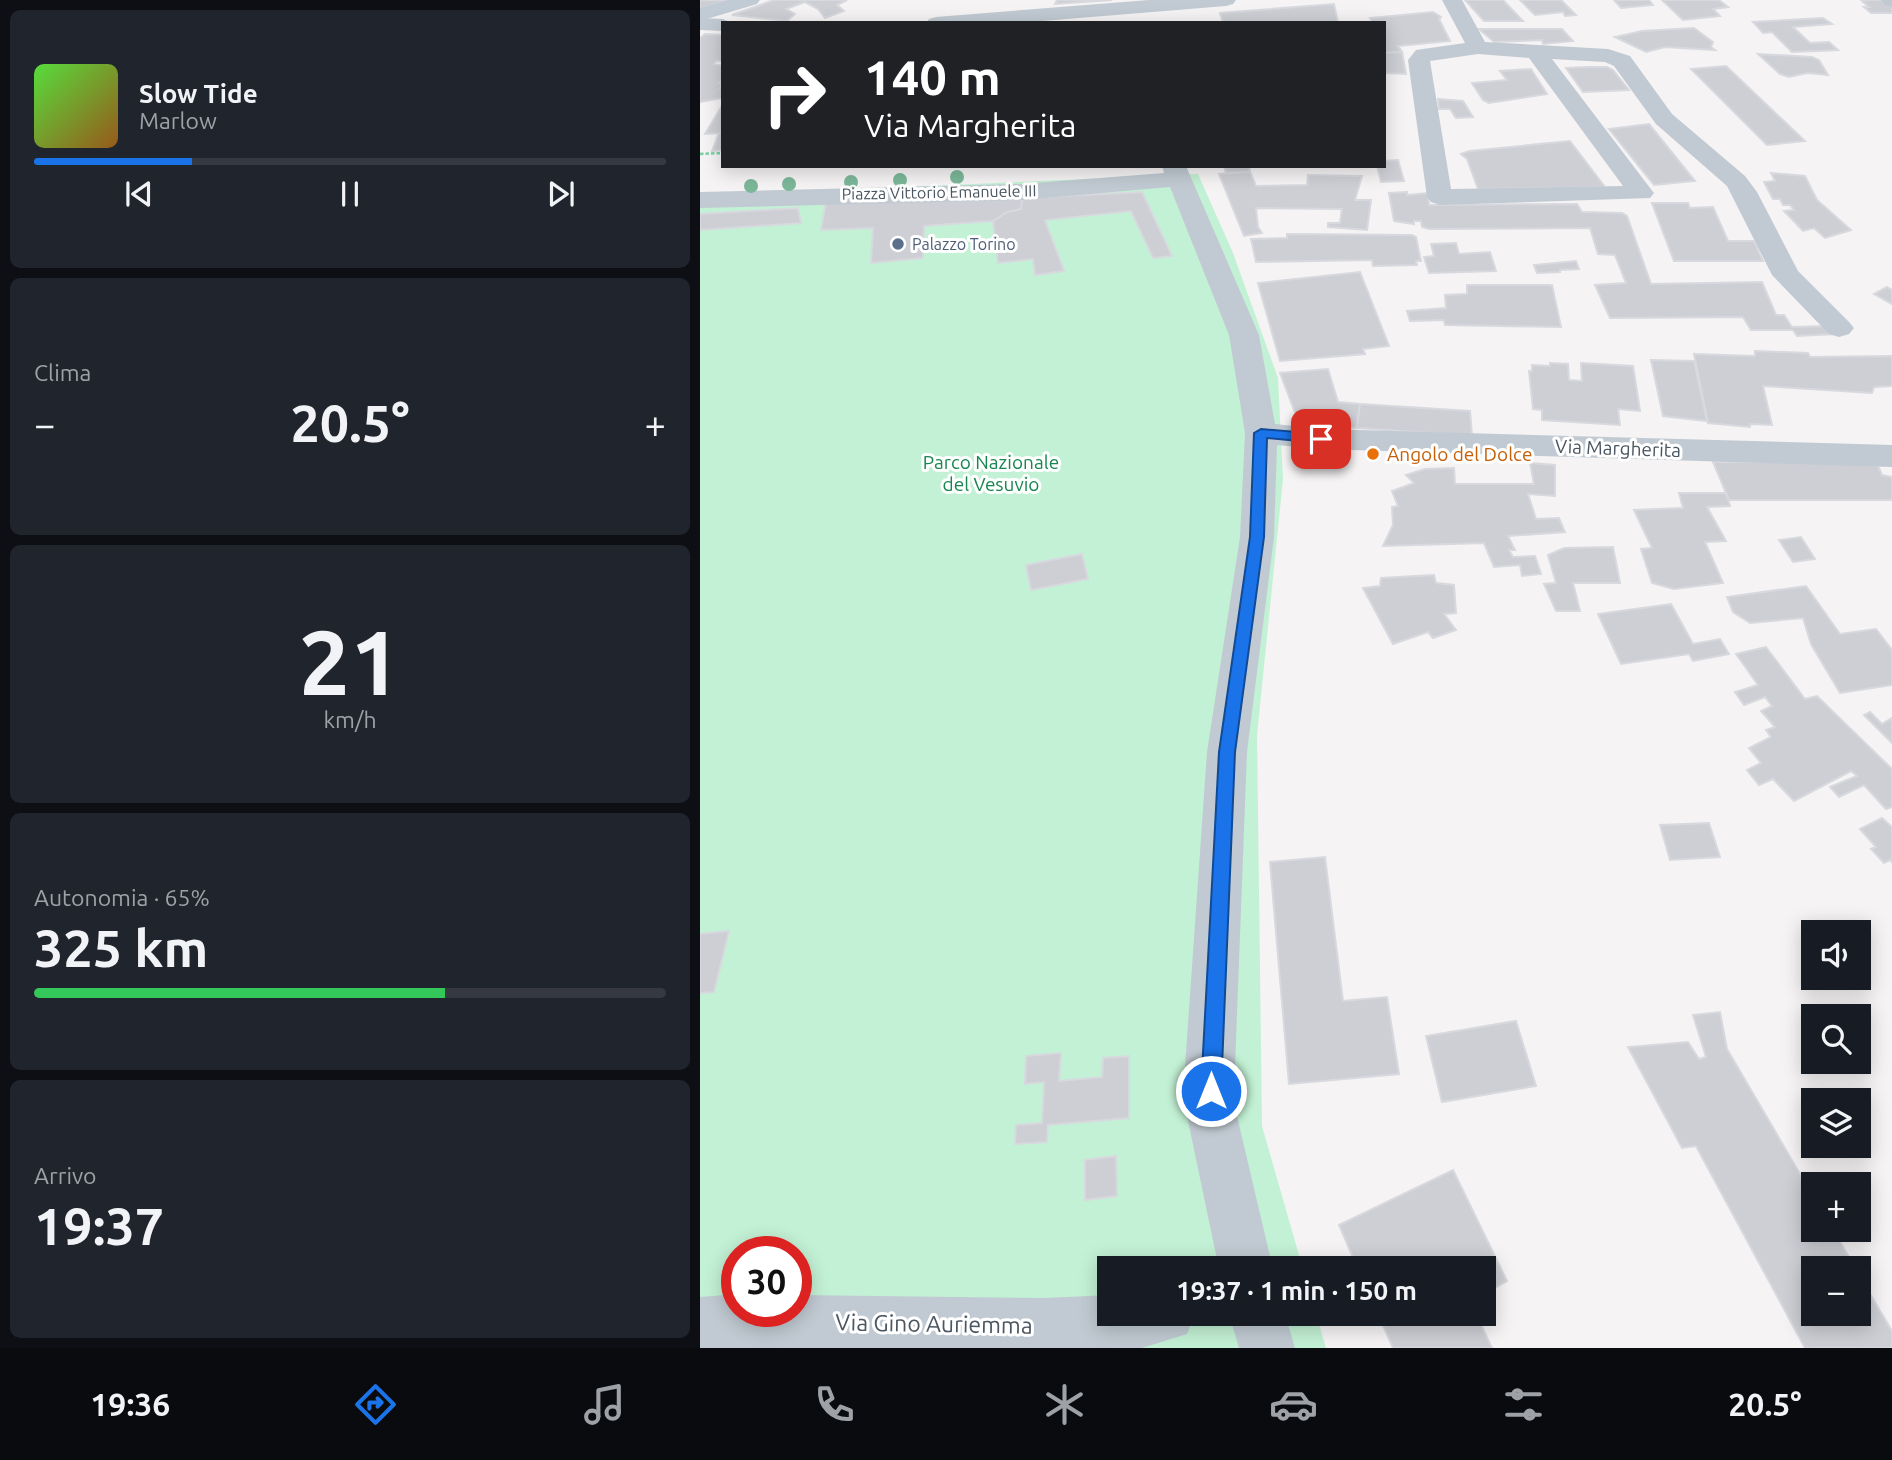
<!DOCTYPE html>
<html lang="it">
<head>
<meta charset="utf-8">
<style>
	:root { --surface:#171b24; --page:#20242c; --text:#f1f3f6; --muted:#9ea1a6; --line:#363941; --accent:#1a73e8 }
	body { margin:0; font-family:Ubuntu,sans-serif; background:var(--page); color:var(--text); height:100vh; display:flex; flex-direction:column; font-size:26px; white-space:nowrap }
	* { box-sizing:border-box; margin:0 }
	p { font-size:23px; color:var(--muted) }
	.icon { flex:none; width:38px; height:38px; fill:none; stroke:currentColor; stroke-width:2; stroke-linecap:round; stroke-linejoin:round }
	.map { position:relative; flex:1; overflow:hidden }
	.panel { display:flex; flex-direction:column; gap:10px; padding:10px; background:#0d0f14; width:700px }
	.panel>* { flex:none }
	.hud { position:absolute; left:21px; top:21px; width:665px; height:147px; border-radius:0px; box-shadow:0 4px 18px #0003; background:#202124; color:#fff; overflow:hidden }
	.tools { position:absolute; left:1101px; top:920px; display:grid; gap:14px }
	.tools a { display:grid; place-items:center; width:70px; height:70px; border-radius:0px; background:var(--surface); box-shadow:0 4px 18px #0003; font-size:35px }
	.speed { position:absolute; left:21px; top:1236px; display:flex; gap:14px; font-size:35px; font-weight:700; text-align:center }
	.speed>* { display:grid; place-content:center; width:91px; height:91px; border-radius:50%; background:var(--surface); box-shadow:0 4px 18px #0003; line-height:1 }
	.speed .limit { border:10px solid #d22; background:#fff; color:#111 }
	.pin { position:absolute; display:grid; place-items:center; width:60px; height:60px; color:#fff; margin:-30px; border-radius:14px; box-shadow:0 4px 10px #0006 }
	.me { position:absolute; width:77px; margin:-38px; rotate:0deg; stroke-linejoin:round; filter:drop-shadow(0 0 5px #0008) }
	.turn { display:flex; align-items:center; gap:24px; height:147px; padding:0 28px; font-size:32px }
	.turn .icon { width:91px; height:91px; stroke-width:2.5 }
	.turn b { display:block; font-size:49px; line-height:60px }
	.big { font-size:52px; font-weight:700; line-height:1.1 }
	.panel .tile { flex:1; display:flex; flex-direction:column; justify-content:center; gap:10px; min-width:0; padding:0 24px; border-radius:10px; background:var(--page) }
	.panel .dial { align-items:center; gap:0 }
	.dial b { font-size:91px; line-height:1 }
	.song { display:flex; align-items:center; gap:21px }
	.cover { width:84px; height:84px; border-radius:10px; background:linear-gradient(135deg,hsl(110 70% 55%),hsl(30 70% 35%)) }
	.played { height:7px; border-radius:4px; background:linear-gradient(90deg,var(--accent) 25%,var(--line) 25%) }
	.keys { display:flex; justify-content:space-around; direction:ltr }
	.heat { display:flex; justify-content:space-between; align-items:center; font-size:38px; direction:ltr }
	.charge { height:10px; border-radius:5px; background:linear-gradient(90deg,#34c759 65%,var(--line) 0) }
	.trip { position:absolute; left:397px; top:1256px; width:399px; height:70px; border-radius:0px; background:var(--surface); box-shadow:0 4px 18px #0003; font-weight:700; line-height:70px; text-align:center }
	.menu { display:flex; height:112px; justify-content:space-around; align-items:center; background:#090b0e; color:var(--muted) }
	.menu .icon { width:49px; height:49px }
	.menu .on { color:var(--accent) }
	.menu b { font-size:32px; color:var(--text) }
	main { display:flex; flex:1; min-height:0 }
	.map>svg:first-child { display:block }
</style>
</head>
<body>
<main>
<section class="panel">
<div class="tile">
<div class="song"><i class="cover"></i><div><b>Slow Tide</b><p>Marlow</p></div></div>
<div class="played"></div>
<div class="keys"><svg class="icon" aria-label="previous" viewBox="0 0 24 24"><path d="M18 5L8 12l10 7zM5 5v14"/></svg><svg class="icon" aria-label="pause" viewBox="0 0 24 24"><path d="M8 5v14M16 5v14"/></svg><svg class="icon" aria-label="next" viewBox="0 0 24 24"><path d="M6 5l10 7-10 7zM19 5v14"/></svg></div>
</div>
<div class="tile"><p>Clima</p>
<div class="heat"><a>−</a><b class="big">20.5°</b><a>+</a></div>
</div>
<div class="tile dial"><b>21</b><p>km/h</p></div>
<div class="tile"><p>Autonomia · 65%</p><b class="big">325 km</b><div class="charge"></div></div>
<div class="tile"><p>Arrivo</p><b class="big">19:37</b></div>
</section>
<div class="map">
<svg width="1192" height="1348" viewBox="0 0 1192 1348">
	<rect width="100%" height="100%" fill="#f5f3f3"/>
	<path fill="#c3f1d5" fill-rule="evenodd" d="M498,174L533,253L578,378L583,479L557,735L562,1126L603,1269H410V1314H616L626,1348H0V196ZM37,1251H96V1311H37Z"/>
	<g fill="#cdcfd5" stroke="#d7d9de" stroke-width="2">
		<path d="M0,0H30L0,9Z"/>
		<path d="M74,0H147L137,5L144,11L125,18L118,9L105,2L86,9L95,14L87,21L32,15Z"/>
		<path d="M357,0H412L355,4Z"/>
		<path d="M765,0H803L823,21H784Z"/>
		<path d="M820,0H861L876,15L865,16L863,12L835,15Z"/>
		<path d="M914,0H949L953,5L921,8Z"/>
		<path d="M962,0H1019L1028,7L1013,9L1020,16L983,20Z"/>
		<path d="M1170,0H1183L1192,7V13H1171L1164,7H1169L1162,1Z"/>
		<path d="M634,4L638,23H523L520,13Z"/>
		<path d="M733,12L741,17L739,19L750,41L698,46L702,52L684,53V23H673L670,18Z"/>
		<path d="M1123,18L1132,24L1093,27L1110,43L1129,42L1138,50L1092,52L1072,32L1063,33L1053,22Z"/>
		<path d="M994,28L1013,42L1011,47L1015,50L965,47L946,52L915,37L942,31Z"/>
		<path d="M779,29H862L873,41L843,44L842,40L794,42Z"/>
		<path d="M5,34L23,35V61H16L14,64L23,66V79L19,83L23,84L20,88H23V98L0,102V38Z"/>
		<path d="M702,52L706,74L684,73V53Z"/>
		<path d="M1058,54L1112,57L1119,60L1128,75L1107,73L1089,77L1080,74Z"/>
		<path d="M1026,66L1105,141L1067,145L991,69Z"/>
		<path d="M889,67H907L913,70L929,90L883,92L866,68Z"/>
		<path d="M831,69L847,94L789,103L783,100L772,83L807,80L800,71Z"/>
		<path d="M738,99L763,101L773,117L756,118L750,109H739Z"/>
		<path d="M23,104V133L5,134Z"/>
		<path d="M949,124L995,181L954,185L909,129Z"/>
		<path d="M19,133H23V150L12,151Z"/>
		<path d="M870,141L905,187L778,189L767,159L761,154L770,151Z"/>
		<path d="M698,160L704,181L681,182L677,166H684V161Z"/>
		<path d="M524,166H549L550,172L526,173Z"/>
		<path d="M550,172L556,186L607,185L608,175L662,176L655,200H671L667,230L628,227V223H640L642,209L556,208L558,227L562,233L544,236L519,174Z"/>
		<path d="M1071,173L1105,176L1117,200L1151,230L1125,238L1114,228L1103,231L1084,211L1094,210L1090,205H1083L1080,199H1073L1064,182L1075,181Z"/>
		<path d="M442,192L472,256L453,258L431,211L345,220L364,271L335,275L333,259L298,263L293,221L307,212L321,209L322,198Z"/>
		<path d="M707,192V195L728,193L729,205L877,204L882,212L922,213L927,216L951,284L1062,282L1076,315H1084L1092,327L1128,326L1135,334L1097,336L1093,330H1051L1043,317L910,318L895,285L926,283L915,255L898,254L890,228L729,229L722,227L721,221H714V224L694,221L689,193Z"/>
		<path d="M322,198L321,209L307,212L293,221L224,226L223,258L171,263L173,228L121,230L126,202Z"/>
		<path d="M952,203H988L990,208L1013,207L1028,241H1054L1063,261H974Z"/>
		<path d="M98,208L101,223L0,230V214Z"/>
		<path d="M587,234L712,235L716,237L721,261H716L717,265L673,266L672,260L556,262L551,239L587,238Z"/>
		<path d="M756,243L759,254L790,252L796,271L729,273L724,257L734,256L731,244Z"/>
		<path d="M876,261L879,269L860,270V272L837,273L834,265Z"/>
		<path d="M660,272L689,346L663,349L665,354L580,361L558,283Z"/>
		<path d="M767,285H852L861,327L745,325L744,320L710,321L707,311L746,308L745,295L767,294Z"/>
		<path d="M1187,287L1192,290V304L1174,294Z"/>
		<path d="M1055,351L1108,353L1110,357L1192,356V386L1174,387L1172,393L1063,386L1072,425L1050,424V427L1008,423L994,354L1055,356Z"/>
		<path d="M951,360L994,361L1007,421L963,416Z"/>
		<path d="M850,363L868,364L869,380L882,381L881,363L933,366L940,411L918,409L920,425L842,420V410L833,409L829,371H832V365L850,366Z"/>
		<path d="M628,369L638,402L660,404L657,428L599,423L580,373Z"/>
		<path d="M660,404L770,411L772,436L657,428Z"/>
		<path d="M1013,462H1144L1178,466L1182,475L1192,477V500H1029Z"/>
		<path d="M830,463L855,465V496L828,494L836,519L859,518L865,532L808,536L815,550H809L813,557L835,556L841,574L822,576L820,565L794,567L784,543L683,546L693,525L692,507L698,506L692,491L714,483L706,475L725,469L754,468L755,484H834Z"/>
		<path d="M979,493H1026L1030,506L1007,507L1026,541L1005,542L1023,583L974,589L952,583L941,549L952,548L934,510L983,508Z"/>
		<path d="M1101,537L1115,559L1093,562L1079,540Z"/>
		<path d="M913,547L920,583H873L880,611H856L844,584L856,583L848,555L864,548Z"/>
		<path d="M382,554L388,579L331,590L326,565Z"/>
		<path d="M734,575L736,583L754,585L756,613L744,614L756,630L733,638L728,632L693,644L663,588L680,586L681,578Z"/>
		<path d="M1106,586L1140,634L1176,629L1192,650V685L1140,693L1111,644L1103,618L1050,623L1033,612L1027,597Z"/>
		<path d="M971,604L993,644L1020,639L1029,654L993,661L989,654L921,664L898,614Z"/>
		<path d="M1066,647L1105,699L1117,696L1192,769V807L1186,809L1164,785L1139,797L1130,787L1157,776L1151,771L1094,801L1073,779L1059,785L1047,770L1061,763L1049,748L1071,737L1066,730L1075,727L1061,711L1072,706L1065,697L1044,705L1035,692L1058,685L1036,654Z"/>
		<path d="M1170,712L1182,724L1192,718V743L1164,715Z"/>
		<path d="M1182,818L1192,827V862L1190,860L1184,863L1171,849L1176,847L1160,829Z"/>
		<path d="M1009,823L1020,857L970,860L960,825Z"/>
		<path d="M625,857L643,1001L687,997L699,1074L589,1084L570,862Z"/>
		<path d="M29,931L14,992L0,993V934Z"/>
		<path d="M1020,1012L1027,1049L1113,1196V1230H1133L1156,1269H1113V1314H1158V1274L1192,1331V1348H1105L996,1146L982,1148L928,1047L988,1042L999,1059L1006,1057L993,1015Z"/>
		<path d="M816,1021L836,1086L742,1102L726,1036Z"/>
		<path d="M361,1053L359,1081L402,1077L403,1058L429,1056V1118L348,1125L347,1142L315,1144L316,1125L342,1123L344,1082L325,1084L326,1056Z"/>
		<path d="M416,1156L417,1196L385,1200V1160Z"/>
		<path d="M753,1170L807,1281L784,1294V1269H658L639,1225Z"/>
		<path d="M678,1314H776L792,1348H693Z"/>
	</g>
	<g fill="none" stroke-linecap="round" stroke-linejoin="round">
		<path stroke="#7ad0a6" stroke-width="2.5" stroke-dasharray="3.5 2" stroke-linecap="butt" d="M0,154L23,153"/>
		<g fill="#c1cad2" fill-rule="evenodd">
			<path d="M449,0H536L533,4L526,6L318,23H226L229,19L236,17Z"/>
			<path d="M742,0H762L785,42L908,49L930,56L972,114L1045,176L1057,192L1098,271L1149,322L1154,328L1149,334L1139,337L1129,334L1072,275L1027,186L956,124L914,66L905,62L852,59L950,188L954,193L950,198L740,205L731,202L727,197L708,60L716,50L765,43ZM778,54L829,58L923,186L751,189L730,61Z"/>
			<path d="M1181,0H1192V7L1185,5Z"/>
			<path d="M0,18L23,19L32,23H23V31L0,30Z"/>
			<path d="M462,166H486L559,335L575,424L621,429L1192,445V467L621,449L577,445L574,537L547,752L535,1067L537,1116L573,1269H519L487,1116L485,1067L507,752L540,537L545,433L529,335L470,187L322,200L0,208V192L322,184L464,173Z"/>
			<path d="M37,1294V1311H96V1295L344,1298L410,1295V1314H495L487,1334L442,1348H0V1297Z"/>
			<path d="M529,1314H585L595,1348H539Z"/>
		</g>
		<path fill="#c1cbd6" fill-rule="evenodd" d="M28,0H60L57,4L0,21V8Z"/>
	</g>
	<g fill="#7bb799">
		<circle cx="257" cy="177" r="7"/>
		<circle cx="200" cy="180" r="7"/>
		<circle cx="151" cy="182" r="7"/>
		<circle cx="89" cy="184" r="7"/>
		<circle cx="51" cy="186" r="7"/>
	</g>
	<path fill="#1a73e8" stroke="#114b97" stroke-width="2" d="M561,429L621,434L628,439L621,443L567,438L564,537L535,752L521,1091L518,1099L511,1102L504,1099L501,1091L519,752L550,537L554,433Z"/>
	<circle fill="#5c6f8a" stroke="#fff" stroke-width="2.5" cx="198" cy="244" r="7"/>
	<circle fill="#e8710a" stroke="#fff" stroke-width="2.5" cx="673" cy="454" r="7"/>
	<g text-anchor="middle" stroke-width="6" stroke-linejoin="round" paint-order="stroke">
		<g font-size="16" fill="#4a5661" stroke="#fff">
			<text transform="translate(239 192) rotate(-1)" y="6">Piazza Vittorio Emanuele III</text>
		</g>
		<g font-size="16" fill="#4e5e75" stroke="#fff" text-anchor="start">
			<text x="212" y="250">Palazzo Torino</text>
		</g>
		<g font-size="19" fill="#4a5661" stroke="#fff">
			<text transform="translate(918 448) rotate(2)" y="7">Via Margherita</text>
		</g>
		<g font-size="19" fill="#c56008" stroke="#fff" text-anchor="start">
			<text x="687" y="461">Angolo del Dolce</text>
		</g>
		<g font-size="19" fill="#17864f" stroke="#fff">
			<text x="291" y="469">Parco Nazionale<tspan x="291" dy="22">del Vesuvio</tspan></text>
		</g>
		<g font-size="23" fill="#4a5661" stroke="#fff">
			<text transform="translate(234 1324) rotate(1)" y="8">Via Gino Auriemma</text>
		</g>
	</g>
</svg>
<div class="tools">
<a><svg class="icon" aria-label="sound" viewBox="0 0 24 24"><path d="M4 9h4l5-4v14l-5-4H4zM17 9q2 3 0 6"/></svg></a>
<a><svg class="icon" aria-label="search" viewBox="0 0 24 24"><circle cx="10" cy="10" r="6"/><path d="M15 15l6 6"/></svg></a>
<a><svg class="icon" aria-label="layers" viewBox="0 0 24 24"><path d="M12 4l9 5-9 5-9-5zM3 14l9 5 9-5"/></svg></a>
<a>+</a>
<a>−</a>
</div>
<div class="speed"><div class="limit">30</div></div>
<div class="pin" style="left:621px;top:439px;background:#d93025"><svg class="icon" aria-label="arrive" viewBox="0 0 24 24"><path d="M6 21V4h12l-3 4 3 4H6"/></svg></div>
<svg class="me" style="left:511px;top:1091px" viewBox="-20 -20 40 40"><circle r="17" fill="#1a73e8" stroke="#fff" stroke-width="3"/><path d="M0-11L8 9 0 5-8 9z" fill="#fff"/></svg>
<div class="trip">19:37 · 1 min · 150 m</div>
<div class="hud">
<div class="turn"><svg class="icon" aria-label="right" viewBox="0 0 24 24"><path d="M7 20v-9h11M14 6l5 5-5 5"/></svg><div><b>140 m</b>Via Margherita</div></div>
</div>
</div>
</main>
<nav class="menu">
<b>19:36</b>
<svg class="icon on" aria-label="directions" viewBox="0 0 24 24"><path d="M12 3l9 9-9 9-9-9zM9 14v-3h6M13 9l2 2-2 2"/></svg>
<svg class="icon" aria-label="music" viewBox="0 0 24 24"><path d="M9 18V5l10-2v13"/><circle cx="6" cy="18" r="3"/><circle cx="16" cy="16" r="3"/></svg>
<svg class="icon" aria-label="phone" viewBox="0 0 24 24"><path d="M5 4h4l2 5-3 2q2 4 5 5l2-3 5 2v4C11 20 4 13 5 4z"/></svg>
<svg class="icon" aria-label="climate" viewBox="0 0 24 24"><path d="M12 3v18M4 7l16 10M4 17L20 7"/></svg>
<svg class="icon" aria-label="car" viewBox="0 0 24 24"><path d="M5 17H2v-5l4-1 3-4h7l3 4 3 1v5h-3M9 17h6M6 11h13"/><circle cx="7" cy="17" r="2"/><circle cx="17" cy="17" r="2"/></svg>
<svg class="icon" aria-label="filters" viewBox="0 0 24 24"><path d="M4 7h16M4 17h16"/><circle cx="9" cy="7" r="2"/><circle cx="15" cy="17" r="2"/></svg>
<b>20.5°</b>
</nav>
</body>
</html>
